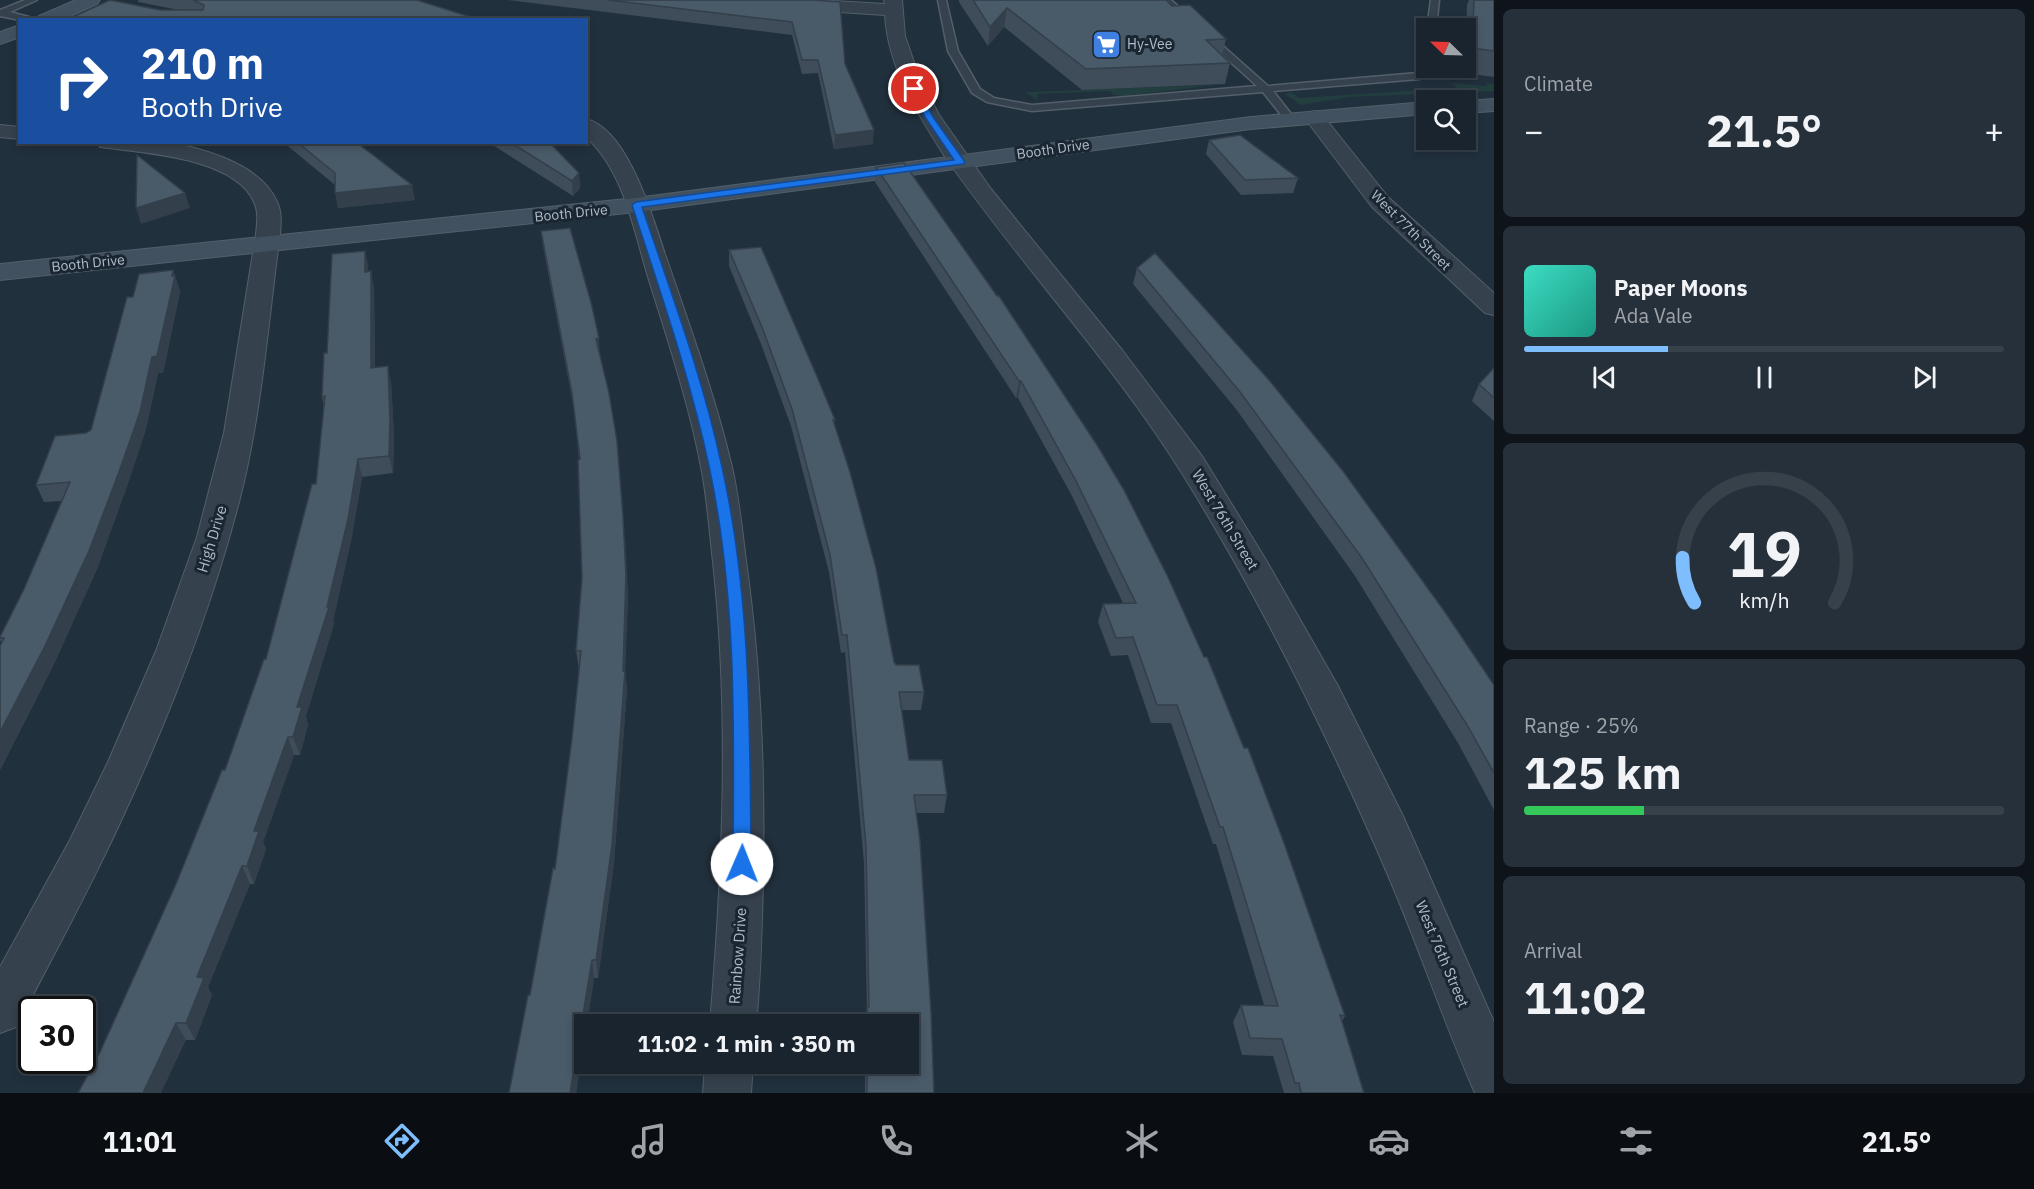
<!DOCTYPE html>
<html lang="en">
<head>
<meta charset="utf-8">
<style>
	:root { --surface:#19242e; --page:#26303a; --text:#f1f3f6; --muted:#9fa4aa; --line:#37414a; --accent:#7ebeff }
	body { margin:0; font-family:"IBM Plex Sans",sans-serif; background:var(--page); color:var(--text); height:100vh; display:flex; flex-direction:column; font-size:22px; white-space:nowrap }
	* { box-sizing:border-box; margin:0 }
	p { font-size:20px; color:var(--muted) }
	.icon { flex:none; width:33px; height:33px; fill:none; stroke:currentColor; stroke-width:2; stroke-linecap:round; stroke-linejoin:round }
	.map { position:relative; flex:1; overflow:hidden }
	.side { display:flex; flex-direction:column; gap:9px; padding:9px; background:#0e1419; width:540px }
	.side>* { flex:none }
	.banner { position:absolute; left:18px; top:18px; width:570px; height:126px; border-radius:0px; box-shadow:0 3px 9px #0003,0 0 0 2px var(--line); background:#1a4fa0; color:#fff; overflow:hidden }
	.needle { width:39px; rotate:293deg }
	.buttons { position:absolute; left:1416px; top:18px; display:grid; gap:12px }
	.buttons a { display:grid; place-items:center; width:60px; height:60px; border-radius:0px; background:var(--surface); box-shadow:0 3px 9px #0003,0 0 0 2px var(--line); font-size:30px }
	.speed { position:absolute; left:18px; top:996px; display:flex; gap:12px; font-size:30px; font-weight:700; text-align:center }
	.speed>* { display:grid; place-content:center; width:78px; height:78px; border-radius:50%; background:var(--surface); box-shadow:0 3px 9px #0003,0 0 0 2px var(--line); line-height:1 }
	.speed .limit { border:3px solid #111; border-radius:9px; background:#fff; color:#111 }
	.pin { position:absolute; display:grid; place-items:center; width:51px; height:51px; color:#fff; margin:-26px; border:3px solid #fff; border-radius:50%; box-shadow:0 2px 6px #0007 }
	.me { position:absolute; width:66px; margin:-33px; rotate:1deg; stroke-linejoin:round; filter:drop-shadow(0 0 4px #0008) }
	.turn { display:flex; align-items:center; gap:21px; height:126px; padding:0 24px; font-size:27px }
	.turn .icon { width:78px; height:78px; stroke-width:2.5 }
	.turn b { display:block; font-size:42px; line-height:51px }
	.big { font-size:45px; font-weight:800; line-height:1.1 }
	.side .tile { flex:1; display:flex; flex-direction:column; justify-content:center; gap:9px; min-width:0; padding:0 21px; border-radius:9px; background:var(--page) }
	.side .dial { align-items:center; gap:0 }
	.dial svg { height:156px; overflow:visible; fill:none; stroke:var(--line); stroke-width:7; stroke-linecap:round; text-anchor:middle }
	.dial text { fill:var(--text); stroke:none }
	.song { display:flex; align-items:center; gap:18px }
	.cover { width:72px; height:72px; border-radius:9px; background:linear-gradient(135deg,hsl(170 70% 55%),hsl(170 70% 35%)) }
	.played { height:6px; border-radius:3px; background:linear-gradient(90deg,var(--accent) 30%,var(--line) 30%) }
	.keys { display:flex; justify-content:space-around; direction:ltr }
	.heat { display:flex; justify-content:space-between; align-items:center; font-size:33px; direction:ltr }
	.charge { height:9px; border-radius:4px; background:linear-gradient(90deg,#34c759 25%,var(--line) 0) }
	.trip { position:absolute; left:574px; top:1014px; width:345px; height:60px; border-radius:0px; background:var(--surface); box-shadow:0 3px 9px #0003,0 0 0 2px var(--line); font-weight:800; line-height:60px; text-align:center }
	.menu { display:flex; height:96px; justify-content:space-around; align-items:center; background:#0a0e12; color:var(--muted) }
	.menu .icon { width:42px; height:42px }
	.menu .active { color:var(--accent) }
	.menu b { font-size:27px; color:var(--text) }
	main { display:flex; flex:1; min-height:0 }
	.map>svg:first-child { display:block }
</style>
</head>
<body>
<main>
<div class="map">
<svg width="1494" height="1093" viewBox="0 0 1494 1093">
	<rect width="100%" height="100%" fill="#21303d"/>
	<g fill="#233e3e">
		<path d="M1452,83L1487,86V83L1494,84V91L1349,97L1301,105L1285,94L1291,92L1299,98L1457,88Z"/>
		<path d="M1216,85L1122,96L1114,95L1110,91L1037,94V100L1025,92Z"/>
	</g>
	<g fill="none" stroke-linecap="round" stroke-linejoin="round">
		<defs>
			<g id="lane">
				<path d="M25,0H37L10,12L40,20H20L0,16V10Z"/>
				<path d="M938,0H946L958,51L980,89L994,98L1032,105L1257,86L1162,0H1171L1268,86L1418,73L1424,71L1426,66L1434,68L1431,75L1419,79L1273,91L1295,119L1290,122L1286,121L1263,92L1032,111L987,102L972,93L948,51Z"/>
				<path d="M1431,0H1439L1436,28H1427Z"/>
			</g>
			<g id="street">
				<path d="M721,0H815L885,4L884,0H902L905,36L918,74L939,115L991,189L1122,350L1202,456L1266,560L1338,686L1403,816L1494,1022V1093H1475C1444,1023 1420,950 1390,880C1331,742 1264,606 1185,478C1114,363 1020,265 944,155C916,111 888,67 885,15L730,5L724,4Z"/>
				<path d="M1314,111L1321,113L1388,197L1494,293V315L1485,313L1372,207L1304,117L1307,113Z"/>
				<path d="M586,119C628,129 653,218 665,254C689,324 715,395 732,467C739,498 742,529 746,561C761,666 765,772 763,878C762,926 761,976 756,1024H710C723,867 730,710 712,553C709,526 707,499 702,472C690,406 668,341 648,277C634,231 624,171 586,137Z"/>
				<path d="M0,125L20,127V139L0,137Z"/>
				<path d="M98,142C118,142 138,141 158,142C196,145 261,163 277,202C282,212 281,223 280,234C268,322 262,412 240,498C211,611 168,720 119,825C87,894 51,960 16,1027L0,1033V967L70,840L108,762L156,651L197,537L224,433L256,234C257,224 259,212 254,202C236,159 148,153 108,148L100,147Z"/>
				<path d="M705,1064H753L751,1093H703Z"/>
			</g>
			<g id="secondary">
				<path d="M76,0H100L97,4L61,20H36L39,16Z"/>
				<path d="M20,25V37L0,44V32Z"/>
				<path d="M1494,99V111L1466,113V101Z"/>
				<path d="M1426,102V114L1251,129L636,212L0,280V264L636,198L1251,117Z"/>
			</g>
		</defs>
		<use href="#lane" stroke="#535f6a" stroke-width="3"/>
		<use href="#street" stroke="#535f6a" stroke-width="2"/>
		<use href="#secondary" stroke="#535f6a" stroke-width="2"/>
		<use href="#lane" fill="#35414d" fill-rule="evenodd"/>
		<use href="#street" fill="#35414d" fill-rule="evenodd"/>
		<use href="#secondary" fill="#425160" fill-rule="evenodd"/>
	</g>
	<g fill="#3f4d5a">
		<path d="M138,0H417L480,20L179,10L138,2Z"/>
		<path d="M507,0H813L845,64L873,144L834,149L818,73L802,74L792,35Z"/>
		<path d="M959,0H1166L1172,6L1226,39L1222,55L1230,63L1225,84L1082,90L1004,27L988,46L959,2Z"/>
		<path d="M1469,0H1494V77L1463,73V68H1466V34L1467,5Z"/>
		<path d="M1209,140L1298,178L1293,193L1241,195L1206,154Z"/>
		<path d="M283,142H356L415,200L338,208L335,185Z"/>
		<path d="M488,142H549L579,173L580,188L573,196Z"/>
		<path d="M876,167L997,296L1345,1016L1342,1021L1364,1093H1284L1273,1056L1242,1055L1233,1022L1241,1005H1264L1216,844H1213L1171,723H1151L1128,655L1111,656L1098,622L1103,604L1123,603L1072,496L1018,398H1016L875,182Z"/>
		<path d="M541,231L600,355L628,593L625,672L627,689L614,863L598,978H594L587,1024H585V1036L576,1093L530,995L555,869L572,738L579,669L576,651L582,578L579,459L574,409L543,246Z"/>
		<path d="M729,250L835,420L834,426L894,662L896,665L924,692L921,710H902L909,760L947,795L944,813H916L934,1093H865V1064H909V1024H865L867,1011L864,863L845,652L841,653L829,572L791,426L761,344L729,266Z"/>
		<path d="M365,251L368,266V272L374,287L375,367L391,382L394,436L393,473L362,477L352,536L333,621L334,624L306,716L308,725L300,755H294L263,842L266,849L254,884H250L208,987L212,995L195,1040H186L100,1052L176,884L225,770L266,659L316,484L324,406L322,397L327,353Z"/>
		<path d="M1137,268L1494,685V810L1458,743L1355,576L1236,409L1133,284Z"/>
		<path d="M173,270L180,292L163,373H158L146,429L126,489L97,569L53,666L0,770V646L2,643L0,640V637L24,589L62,501L44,502L36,485L86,433L91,430L133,297Z"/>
		<path d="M1494,368V421L1472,401L1479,384Z"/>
	</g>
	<g fill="#333f4a">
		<path d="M1007,8L1004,27L988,46L990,27Z"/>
		<path d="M874,130L873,144L834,149L835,135Z"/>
		<path d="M579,173L580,188L573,196L572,181Z"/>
		<path d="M412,185L415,200L338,208L335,193Z"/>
		<path d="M185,193L190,208L141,224L136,208Z"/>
		<path d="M365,251L368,266L369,288L365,272Z"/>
		<path d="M173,270L180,292L163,373H158L146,429L126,489L97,569L53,666L0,770V732L152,357Z"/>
		<path d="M371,271L374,287L375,384L371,368Z"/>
		<path d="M599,338L600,355L596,339Z"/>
		<path d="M388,366L391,382L394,436L393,473L389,456Z"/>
		<path d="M1019,381H1021L1018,398H1016Z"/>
		<path d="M358,459L362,477L352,536L333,621L334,624L306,716L308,725L300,755L293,737L297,707L327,607Z"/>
		<path d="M625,533L628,593L625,672L627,689L614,863L598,978L596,960L623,671Z"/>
		<path d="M288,737L294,755L263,842L266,849L254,884L247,866L254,831Z"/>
		<path d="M242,866L250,884L208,987L212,995L195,1040L186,1023L197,977Z"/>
		<path d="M592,960L594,978L587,1024H585V1036L576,1093H570Z"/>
		<path d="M176,1023L186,1040L161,1093H143Z"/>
	</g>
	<g fill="#495a69" stroke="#333f4a" stroke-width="1.5">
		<path d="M110,0L160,10H203L204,5L193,0H417L480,20H66Z"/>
		<path d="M608,0H813L840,2L845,64L874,130L835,135L818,60H802L792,22Z"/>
		<path d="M973,0H1166L1172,6L1190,5L1226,39L1206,40L1230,63L1086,69L1007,8L990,27Z"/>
		<path d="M1474,0H1494V51L1472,48Z"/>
		<path d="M1240,135L1298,178L1245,180L1209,140Z"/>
		<path d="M297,142H356L412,185L335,193V173Z"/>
		<path d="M510,142H549L579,173L572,181Z"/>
		<path d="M137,155L185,193L136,208Z"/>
		<path d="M904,163L997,296H999L1097,445L1124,490L1168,577L1204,657H1207L1244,748H1248L1283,840L1345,1016L1340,1015L1364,1093H1301L1299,1083H1295L1282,1039L1250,1038L1241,1005L1278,1006L1223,827H1220L1177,705H1157L1133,637L1116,638L1103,604L1136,603L1075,479L1021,381H1019L876,167Z"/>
		<path d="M570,228L592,306L599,338L596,339L609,393L617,441L623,516L626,575L623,671H625L612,845L596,960H592L570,1093H509L528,995H530L553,868L555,869L572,738L581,651H576L582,578L578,460L580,459L572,393L541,231Z"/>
		<path d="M761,247L819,381L835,420H833L850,472L876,568L894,662L896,665H919L924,692H899L909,760H942L947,795H914L920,841L931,1011L934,1093H867V1064H909V1024H867V1007H869L866,846L847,635H842L830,555L792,409L762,327L729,250Z"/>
		<path d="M365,251V272L371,271V368L388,366L390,419L389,456L358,459L348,519L327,607H329L297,707H302L293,737H288L254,831H259L247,866H242L197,977L204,978L186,1023H176L143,1093H78L100,1052L176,884L222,770H225L264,659H266L312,484H316L325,396L322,397L324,353H327L332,254Z"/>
		<path d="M1155,253L1269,380L1343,471L1445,612L1494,685V773L1467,725L1362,558L1240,392L1137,268Z"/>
		<path d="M173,270L172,276H175L157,356L152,357L140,412L119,472L89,551L44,648L0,732V646L4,638H0V637L24,589L70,482L36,485L55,436L86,433L91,430L127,297H133L139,274Z"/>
		<path d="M1494,368V398L1479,384Z"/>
	</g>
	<path fill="#1a73e8" stroke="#114b97" stroke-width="1.5" d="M911,88L918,89L933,117L965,162L963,164L642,207C671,293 703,378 722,467C751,597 750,731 751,864L748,869L742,871L736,869L733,864C734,731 737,596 709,466C690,377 660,291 632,205L636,202L954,160L925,117L910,89Z"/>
	<defs>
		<symbol id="supermarket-square" viewBox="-11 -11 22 22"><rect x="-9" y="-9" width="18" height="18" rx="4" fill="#3f7fe0" stroke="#1a2631"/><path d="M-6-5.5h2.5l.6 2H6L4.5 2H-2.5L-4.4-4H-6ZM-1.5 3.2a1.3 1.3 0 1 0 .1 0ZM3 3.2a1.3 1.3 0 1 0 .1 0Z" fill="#fff"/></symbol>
	</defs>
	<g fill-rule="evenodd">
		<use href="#supermarket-square" x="1090" y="28" width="33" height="33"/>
	</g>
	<g text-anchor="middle" stroke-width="6" stroke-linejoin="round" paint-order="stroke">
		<g font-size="14" fill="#b0bcc9" stroke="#1a2631" text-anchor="start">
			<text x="1127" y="49">Hy-Vee</text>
		</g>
		<g font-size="14" fill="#b0bcc9" stroke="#1a2631">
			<text transform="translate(1053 149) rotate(-8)" y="5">Booth Drive</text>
			<text transform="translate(571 213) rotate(-6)" y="5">Booth Drive</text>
			<text transform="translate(1411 230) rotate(45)" y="5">West 77th Street</text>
			<text transform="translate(88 263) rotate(-6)" y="5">Booth Drive</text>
		</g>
		<g font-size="15" fill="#b0bcc9" stroke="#1a2631">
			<text transform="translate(1225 520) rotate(59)" y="5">West 76th Street</text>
			<text transform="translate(212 539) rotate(-73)" y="5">High Drive</text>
			<text transform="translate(1442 954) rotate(67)" y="5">West 76th Street</text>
			<text transform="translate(738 956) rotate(-86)" y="5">Rainbow Drive</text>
		</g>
	</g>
</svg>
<div class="buttons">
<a><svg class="needle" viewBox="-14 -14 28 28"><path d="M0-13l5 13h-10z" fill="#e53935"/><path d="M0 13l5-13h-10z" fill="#9fa4aa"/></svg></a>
<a><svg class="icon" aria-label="search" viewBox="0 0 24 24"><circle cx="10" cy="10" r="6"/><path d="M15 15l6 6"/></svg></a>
</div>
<div class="speed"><div class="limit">30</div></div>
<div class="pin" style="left:914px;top:89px;background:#d93025"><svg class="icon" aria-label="arrive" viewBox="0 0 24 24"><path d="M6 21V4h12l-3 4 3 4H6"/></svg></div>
<svg class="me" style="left:742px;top:864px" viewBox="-20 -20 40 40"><circle r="19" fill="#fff"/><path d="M0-13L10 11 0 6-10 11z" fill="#1a73e8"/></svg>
<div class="trip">11:02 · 1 min · 350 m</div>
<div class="banner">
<div class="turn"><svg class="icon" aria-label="right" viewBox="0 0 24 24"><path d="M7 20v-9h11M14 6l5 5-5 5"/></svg><div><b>210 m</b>Booth Drive</div></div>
</div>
</div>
<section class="side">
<div class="tile"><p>Climate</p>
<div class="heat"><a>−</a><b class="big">21.5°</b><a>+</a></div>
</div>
<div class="tile">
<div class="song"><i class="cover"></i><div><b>Paper Moons</b><p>Ada Vale</p></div></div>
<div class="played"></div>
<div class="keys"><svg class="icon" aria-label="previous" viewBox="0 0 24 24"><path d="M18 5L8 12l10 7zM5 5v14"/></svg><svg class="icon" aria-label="pause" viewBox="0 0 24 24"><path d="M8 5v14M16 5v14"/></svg><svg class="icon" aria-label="next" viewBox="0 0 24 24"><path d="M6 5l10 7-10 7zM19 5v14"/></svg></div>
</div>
<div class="tile dial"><svg viewBox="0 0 100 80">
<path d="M14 69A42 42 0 1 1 86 69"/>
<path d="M14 69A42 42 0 0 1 8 46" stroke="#7ebeff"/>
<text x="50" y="56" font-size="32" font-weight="700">19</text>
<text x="50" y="72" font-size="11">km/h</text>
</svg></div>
<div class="tile"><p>Range · 25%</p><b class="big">125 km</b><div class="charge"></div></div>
<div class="tile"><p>Arrival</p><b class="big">11:02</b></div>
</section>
</main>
<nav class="menu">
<b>11:01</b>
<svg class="icon active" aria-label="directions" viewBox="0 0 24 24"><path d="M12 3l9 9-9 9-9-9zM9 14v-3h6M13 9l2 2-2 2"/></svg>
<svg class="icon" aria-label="music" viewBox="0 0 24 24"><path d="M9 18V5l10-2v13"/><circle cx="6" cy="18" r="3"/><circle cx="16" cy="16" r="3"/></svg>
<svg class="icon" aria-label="phone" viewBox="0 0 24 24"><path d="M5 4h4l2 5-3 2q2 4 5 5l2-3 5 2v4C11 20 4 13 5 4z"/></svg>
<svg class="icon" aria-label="climate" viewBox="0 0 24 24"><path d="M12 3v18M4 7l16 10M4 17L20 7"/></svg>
<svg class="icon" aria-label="car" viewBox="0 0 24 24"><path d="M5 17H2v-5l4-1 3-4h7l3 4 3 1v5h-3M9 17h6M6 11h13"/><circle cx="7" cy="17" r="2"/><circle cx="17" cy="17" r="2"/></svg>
<svg class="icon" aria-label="filters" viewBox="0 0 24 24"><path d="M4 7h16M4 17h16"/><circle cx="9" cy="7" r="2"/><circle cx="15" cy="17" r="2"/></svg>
<b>21.5°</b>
</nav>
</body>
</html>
